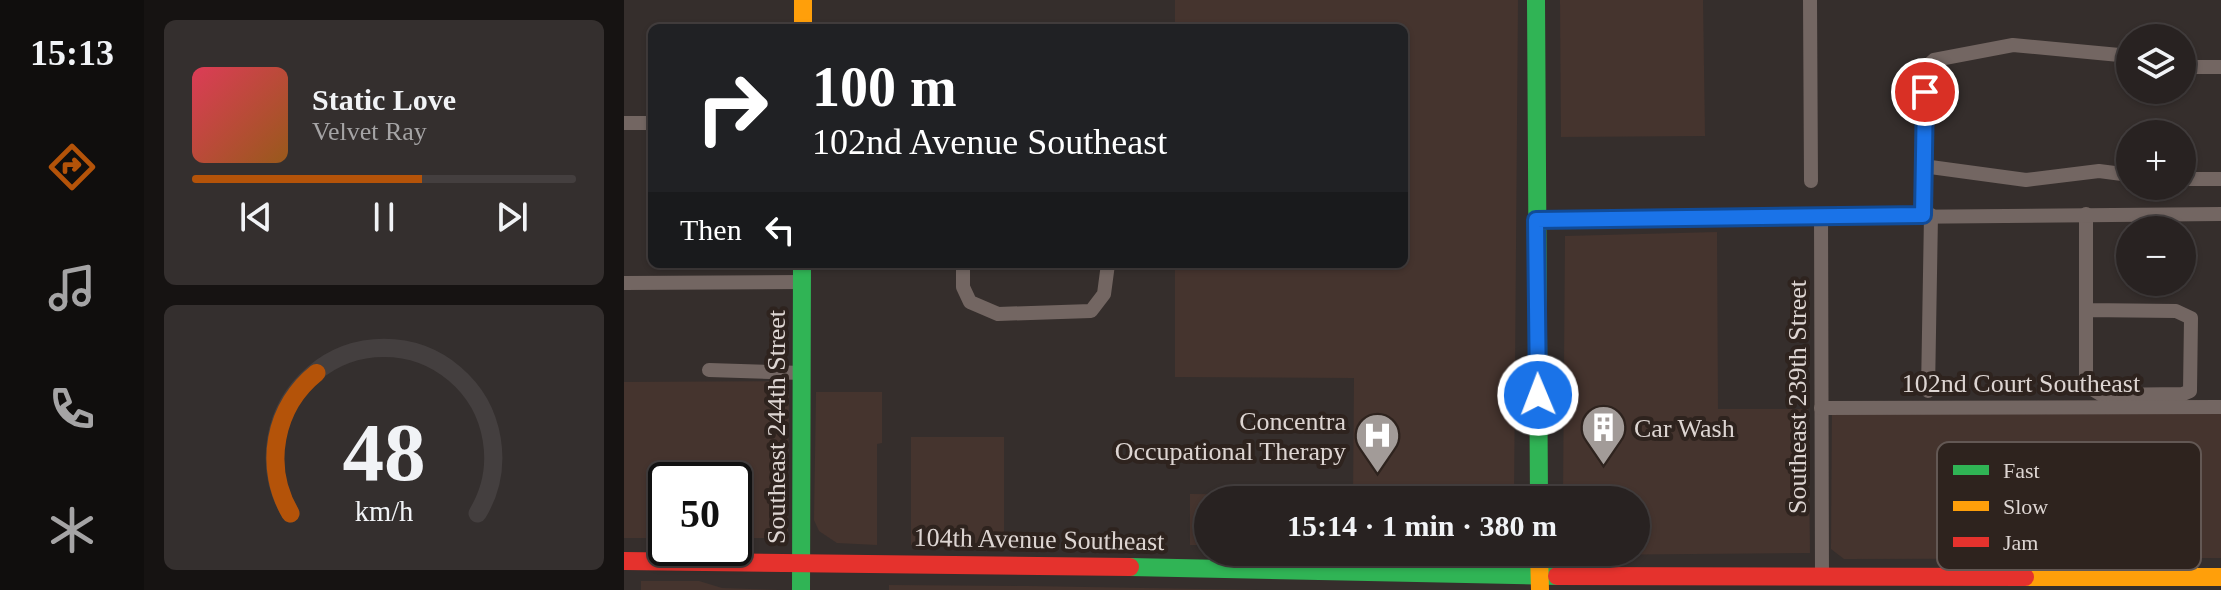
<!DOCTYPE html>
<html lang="en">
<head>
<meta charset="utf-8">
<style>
	:root { --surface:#282221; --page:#342f2e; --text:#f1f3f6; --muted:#a5a4a5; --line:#443f3f; --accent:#b45309 }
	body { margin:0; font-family:"Times New Roman",serif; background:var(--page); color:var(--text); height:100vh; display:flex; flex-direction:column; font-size:30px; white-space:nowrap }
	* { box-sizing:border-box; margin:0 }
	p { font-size:26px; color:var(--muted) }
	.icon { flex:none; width:44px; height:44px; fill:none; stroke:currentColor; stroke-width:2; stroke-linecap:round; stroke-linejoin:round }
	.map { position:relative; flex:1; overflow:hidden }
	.sheet { display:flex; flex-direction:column; gap:20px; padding:20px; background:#161312; width:480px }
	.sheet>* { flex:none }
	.hud { position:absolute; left:24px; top:24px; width:760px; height:244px; border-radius:12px; box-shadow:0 2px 6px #0004,0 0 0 2px var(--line); background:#202124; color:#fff; overflow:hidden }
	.fabs { position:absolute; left:1492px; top:24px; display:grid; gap:16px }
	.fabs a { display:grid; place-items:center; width:80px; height:80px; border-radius:50%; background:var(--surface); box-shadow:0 2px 6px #0004,0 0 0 2px var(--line); font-size:40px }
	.speed { position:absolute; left:24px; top:462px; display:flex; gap:16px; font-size:40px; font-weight:700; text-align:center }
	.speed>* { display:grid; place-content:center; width:104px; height:104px; border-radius:50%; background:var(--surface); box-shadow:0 2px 6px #0004,0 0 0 2px var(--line); line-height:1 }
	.speed .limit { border:4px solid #111; border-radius:12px; background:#fff; color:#111 }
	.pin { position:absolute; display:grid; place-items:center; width:68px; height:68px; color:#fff; margin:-34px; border:4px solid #fff; border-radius:50%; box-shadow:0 2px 8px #0007 }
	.me { position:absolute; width:88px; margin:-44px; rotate:359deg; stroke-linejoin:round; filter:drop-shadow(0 0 6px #0008) }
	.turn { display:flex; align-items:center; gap:28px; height:168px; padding:0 32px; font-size:36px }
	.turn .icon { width:104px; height:104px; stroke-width:2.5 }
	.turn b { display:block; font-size:56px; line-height:68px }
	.then { display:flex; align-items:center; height:76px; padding:0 32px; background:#0003; gap:16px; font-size:30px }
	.sheet .widget { flex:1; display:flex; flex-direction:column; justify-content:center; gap:12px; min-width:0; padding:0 28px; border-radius:12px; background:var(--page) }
	.sheet .dial { align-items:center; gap:0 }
	.dial svg { height:208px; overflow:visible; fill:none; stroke:var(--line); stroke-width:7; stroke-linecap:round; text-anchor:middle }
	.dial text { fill:var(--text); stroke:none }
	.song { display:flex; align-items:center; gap:24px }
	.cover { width:96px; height:96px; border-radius:12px; background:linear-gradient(135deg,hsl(350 70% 55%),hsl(30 70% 35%)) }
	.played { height:8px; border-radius:4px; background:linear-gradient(90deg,var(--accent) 60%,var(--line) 60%) }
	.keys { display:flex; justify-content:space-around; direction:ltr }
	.trip { position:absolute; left:570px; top:486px; width:456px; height:80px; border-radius:40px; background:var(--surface); box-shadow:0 2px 6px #0004,0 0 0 2px var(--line); font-weight:700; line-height:80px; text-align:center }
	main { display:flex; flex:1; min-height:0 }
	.dock { display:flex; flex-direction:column; width:144px; justify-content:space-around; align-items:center; background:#100e0d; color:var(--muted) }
	.dock .icon { width:56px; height:56px }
	.dock .on { color:var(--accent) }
	.dock b { font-size:36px; color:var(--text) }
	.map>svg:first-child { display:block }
</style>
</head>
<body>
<main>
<nav class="dock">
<b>15:13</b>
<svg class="icon on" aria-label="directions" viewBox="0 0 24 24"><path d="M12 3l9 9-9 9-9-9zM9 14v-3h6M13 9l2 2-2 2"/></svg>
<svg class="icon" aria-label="music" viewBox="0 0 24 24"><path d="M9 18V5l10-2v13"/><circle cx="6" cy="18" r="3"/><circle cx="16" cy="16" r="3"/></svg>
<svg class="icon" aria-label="phone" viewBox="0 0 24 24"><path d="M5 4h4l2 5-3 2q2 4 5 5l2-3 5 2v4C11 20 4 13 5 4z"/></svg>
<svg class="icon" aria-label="climate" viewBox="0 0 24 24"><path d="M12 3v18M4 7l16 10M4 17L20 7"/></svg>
</nav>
<section class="sheet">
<div class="widget">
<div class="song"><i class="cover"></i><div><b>Static Love</b><p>Velvet Ray</p></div></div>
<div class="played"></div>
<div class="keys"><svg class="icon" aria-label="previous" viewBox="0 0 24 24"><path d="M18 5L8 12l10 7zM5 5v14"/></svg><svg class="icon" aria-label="pause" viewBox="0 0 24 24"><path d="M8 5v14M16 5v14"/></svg><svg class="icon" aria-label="next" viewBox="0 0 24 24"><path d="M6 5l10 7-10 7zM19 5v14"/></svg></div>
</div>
<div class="widget dial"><svg viewBox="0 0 100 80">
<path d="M14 69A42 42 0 1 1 86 69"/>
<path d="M14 69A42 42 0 0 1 24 15" stroke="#b45309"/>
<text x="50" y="56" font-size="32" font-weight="700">48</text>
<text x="50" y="72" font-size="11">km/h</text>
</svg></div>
</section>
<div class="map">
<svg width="1597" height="590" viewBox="0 0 1597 590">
	<rect width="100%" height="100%" fill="#352e2c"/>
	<g fill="#45342e">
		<path d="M551,0H894L890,500H729L730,378L551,377V264H780V28H551Z"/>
		<path d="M936,0H1079L1081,136L937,137Z"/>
		<path d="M1093,232L1094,409H1184L1186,553L954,555L950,552H1012V500H939L941,236Z"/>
		<path d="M165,381L164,538H110V480H42V538H0V382Z"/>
		<path d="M192,392H258V443L253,444V545L213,543L195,531L190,520Z"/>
		<path d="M1597,400V558L1220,559L1207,549L1208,402Z"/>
		<rect x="287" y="437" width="93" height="108"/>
		<path d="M566,494L660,495V500H584V545H566Z"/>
		<path d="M17,581H75L98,588L156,590H17Z"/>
		<path d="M265,585L405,586L634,590H265Z"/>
	</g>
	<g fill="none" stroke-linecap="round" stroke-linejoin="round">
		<g stroke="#736662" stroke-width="14">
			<path d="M1186,0L1187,181"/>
			<path d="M1558,67H1597"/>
			<path d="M0,123H28"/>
			<path d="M1299,166L1402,180L1475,171L1506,175"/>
			<path d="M1558,179H1597"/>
			<path d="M1462,214V379L1463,386L1478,395L1559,394L1566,391L1567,318L1552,311L1462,310"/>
			<path d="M1299,215L1302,67L1310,60L1389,45L1506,56"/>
			<path d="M1197,216L1198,578"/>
			<path d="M912,220L1597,214"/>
			<path d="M339,264V287L346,302L374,314L467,311L480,294L484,264"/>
			<path d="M0,283L178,282"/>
			<path d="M85,370L178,373"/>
			<path d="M1304,391L1307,215"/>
			<path d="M1197,408L1597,407"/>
		</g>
		<g stroke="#30b455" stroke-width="18">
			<path d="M912,0L915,500"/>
			<path d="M506,567L933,576"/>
			<path d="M177,590L178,264"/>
		</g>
		<g stroke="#ff9f0a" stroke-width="18">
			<path d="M179,0V28"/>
			<path d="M915,552L916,590"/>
			<path d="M1401,577H1597"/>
		</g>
		<g stroke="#e5322d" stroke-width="18">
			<path d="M0,561L506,567"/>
			<path d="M933,576L1401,577"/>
		</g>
	</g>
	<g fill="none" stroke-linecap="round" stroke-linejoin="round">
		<defs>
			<path id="route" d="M914,395L912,220L1299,215L1301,92"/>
		</defs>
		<use href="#route" stroke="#114b97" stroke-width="20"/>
		<use href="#route" stroke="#1a73e8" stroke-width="14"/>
	</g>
	<defs>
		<symbol id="building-pin" viewBox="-11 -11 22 30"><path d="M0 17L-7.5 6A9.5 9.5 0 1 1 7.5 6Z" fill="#a29b98" stroke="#2e231e"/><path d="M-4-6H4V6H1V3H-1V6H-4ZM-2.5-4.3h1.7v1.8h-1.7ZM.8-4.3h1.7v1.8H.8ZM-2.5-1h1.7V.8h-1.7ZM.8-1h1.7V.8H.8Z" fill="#fff"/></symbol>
		<symbol id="hospital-pin" viewBox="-11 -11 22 30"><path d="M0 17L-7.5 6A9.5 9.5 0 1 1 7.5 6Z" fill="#a29b98" stroke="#2e231e"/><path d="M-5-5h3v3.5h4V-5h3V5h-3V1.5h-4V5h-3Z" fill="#fff"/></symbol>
	</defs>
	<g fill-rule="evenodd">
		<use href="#building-pin" x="954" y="402" width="51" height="69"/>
		<use href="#hospital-pin" x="728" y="410" width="51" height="69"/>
	</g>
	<g text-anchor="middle" stroke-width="8" stroke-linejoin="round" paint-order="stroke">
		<g font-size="26" fill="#ddd5d2" stroke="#2e231e">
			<text x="1397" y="392">102nd Court Southeast</text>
			<text transform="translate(1173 397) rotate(-90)" y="9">Southeast 239th Street</text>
			<text transform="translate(152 427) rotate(-90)" y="9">Southeast 244th Street</text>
			<text transform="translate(415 539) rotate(1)" y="9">104th Avenue Southeast</text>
		</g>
		<g font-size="26" fill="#ddd5d2" stroke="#2e231e" text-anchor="end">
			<text x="722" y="430">Concentra<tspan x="722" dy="30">Occupational Therapy</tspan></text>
			<text x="1010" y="437" text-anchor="start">Car Wash</text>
		</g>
	</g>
	<rect x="1313" y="442" width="264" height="128" rx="12" fill="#2e231e" stroke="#635854" stroke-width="2"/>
	<rect x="1329" y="465" width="36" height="10" fill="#30b455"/>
	<rect x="1329" y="501" width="36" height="10" fill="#ff9f0a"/>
	<rect x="1329" y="537" width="36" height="10" fill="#e5322d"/>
	<g font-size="22" fill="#ddd5d2">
		<text x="1379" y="478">Fast</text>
		<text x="1379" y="514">Slow</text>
		<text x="1379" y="550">Jam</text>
	</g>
</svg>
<div class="fabs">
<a><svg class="icon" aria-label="layers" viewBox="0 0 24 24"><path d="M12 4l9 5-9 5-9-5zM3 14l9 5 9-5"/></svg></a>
<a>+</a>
<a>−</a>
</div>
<div class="speed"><div class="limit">50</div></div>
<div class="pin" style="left:1301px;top:92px;background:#d93025"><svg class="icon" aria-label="arrive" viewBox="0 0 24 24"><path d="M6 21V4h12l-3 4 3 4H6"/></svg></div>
<svg class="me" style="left:914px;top:395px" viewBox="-20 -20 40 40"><circle r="17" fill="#1a73e8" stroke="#fff" stroke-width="3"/><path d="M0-11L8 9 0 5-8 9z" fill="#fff"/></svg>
<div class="trip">15:14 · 1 min · 380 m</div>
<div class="hud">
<div class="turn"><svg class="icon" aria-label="right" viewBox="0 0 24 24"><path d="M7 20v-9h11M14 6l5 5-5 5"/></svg><div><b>100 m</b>102nd Avenue Southeast</div></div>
<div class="then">Then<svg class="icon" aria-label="left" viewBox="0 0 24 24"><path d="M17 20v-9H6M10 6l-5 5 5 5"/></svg></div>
</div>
</div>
</main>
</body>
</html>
